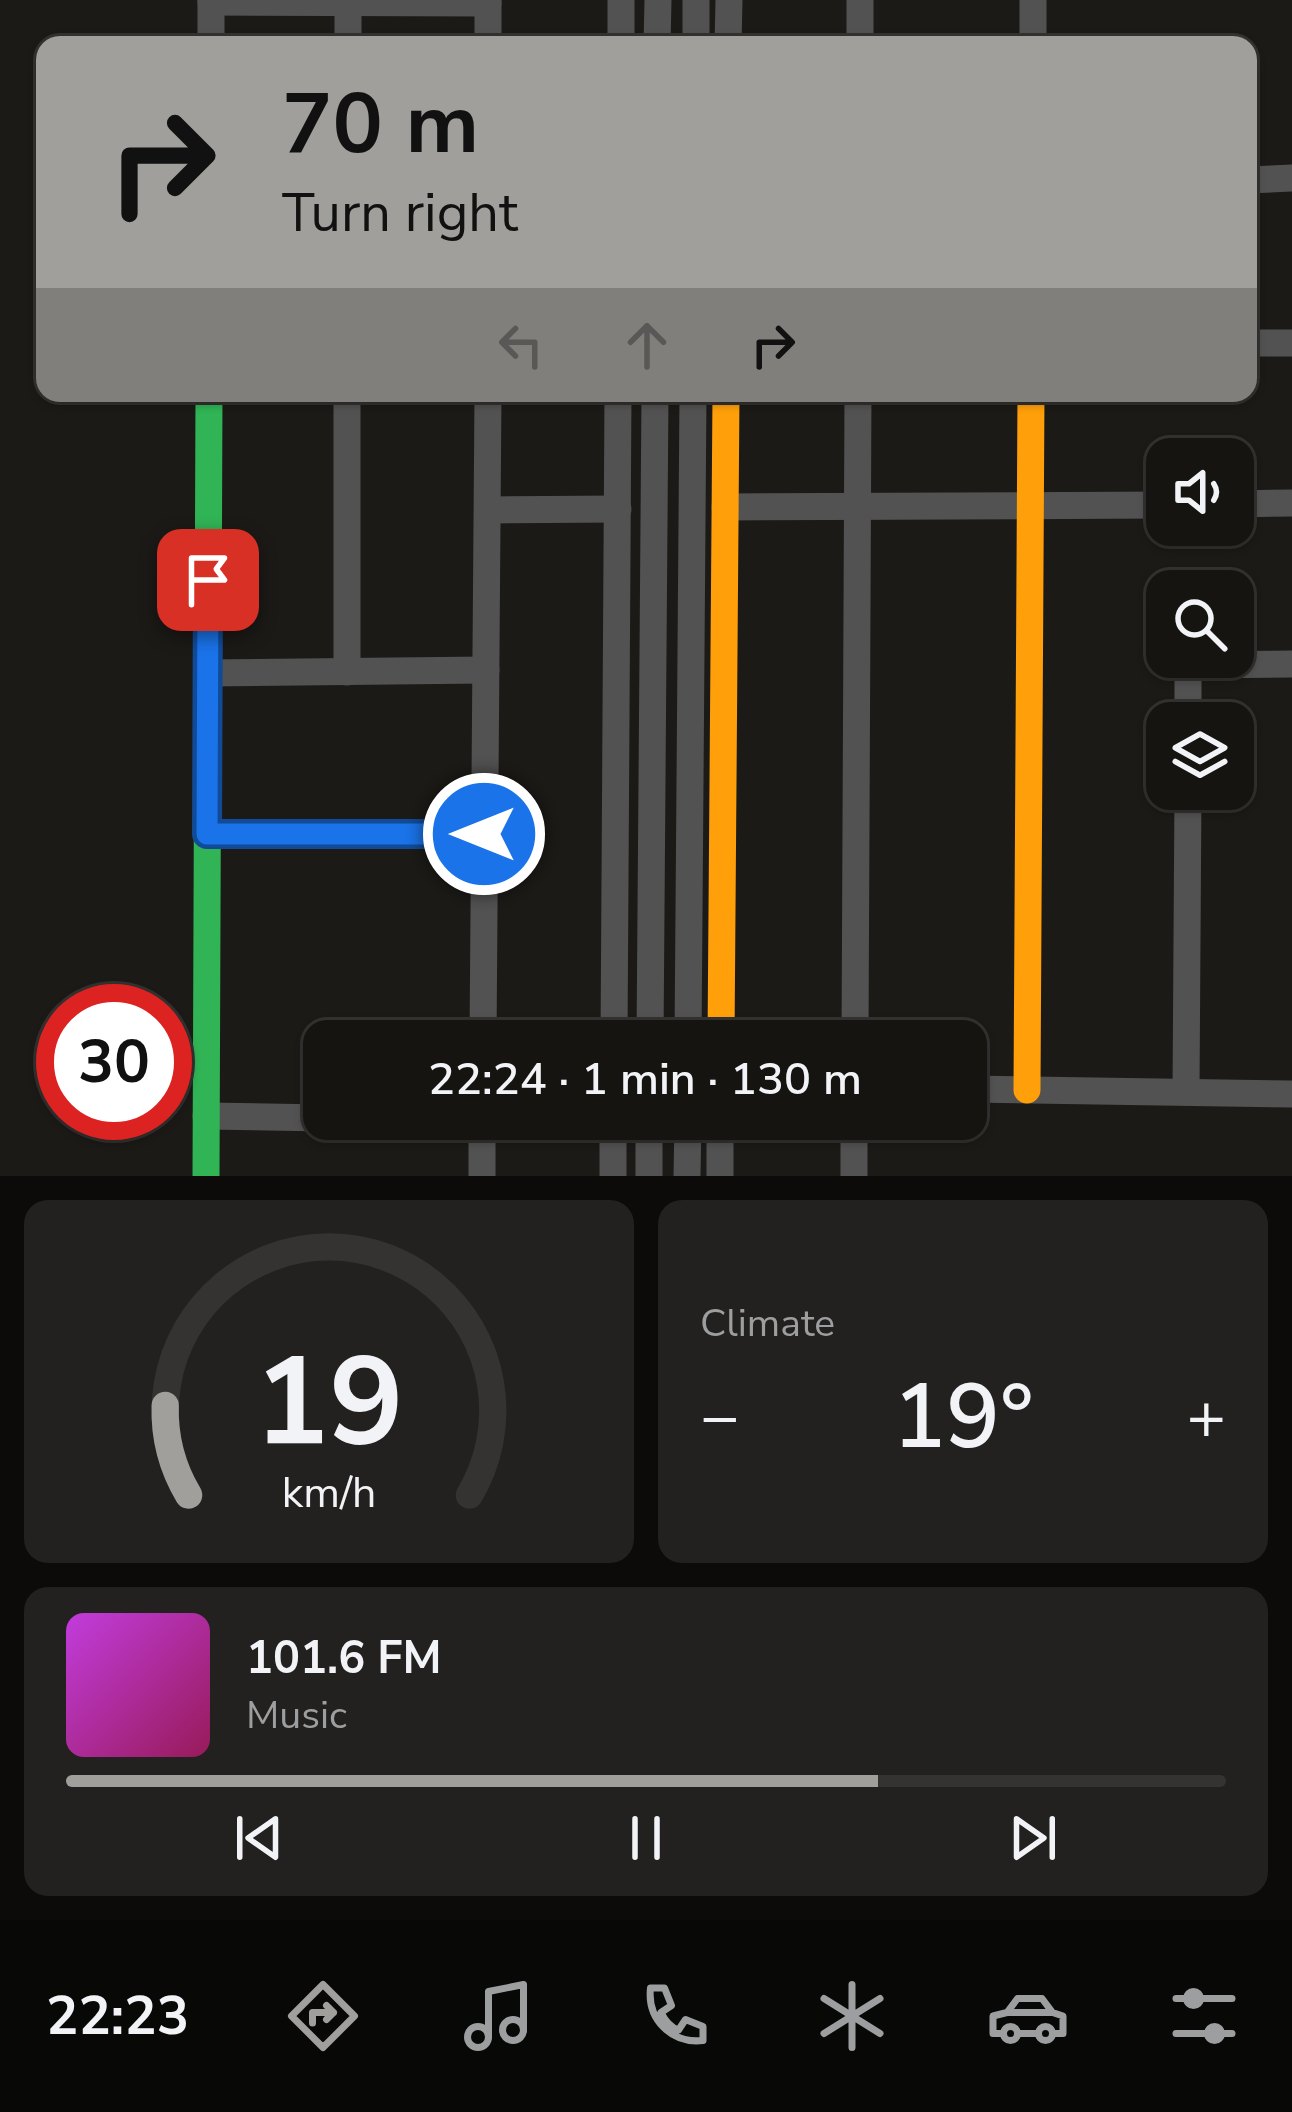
<!DOCTYPE html>
<html lang="en">
<head>
<meta charset="utf-8">
<style>
	:root { --surface:#151411; --page:#22211f; --text:#f1f3f6; --muted:#9d9e9f; --line:#343331; --accent:#a09f9c }
	body { margin:0; font-family:"Nunito Sans",sans-serif; background:var(--page); color:var(--text); height:100vh; display:flex; flex-direction:column; font-size:45px; white-space:nowrap }
	* { box-sizing:border-box; margin:0 }
	p { font-size:39px; color:var(--muted) }
	.icon { flex:none; width:66px; height:66px; fill:none; stroke:currentColor; stroke-width:2; stroke-linecap:round; stroke-linejoin:round }
	.map { position:relative; height:1176px; overflow:hidden }
	.sheet { display:flex; flex-direction:column; gap:24px; padding:24px; background:#0c0b09; flex:1 }
	.sheet>* { flex:none }
	.banner { position:absolute; left:36px; top:36px; width:1221px; height:366px; border-radius:24px; box-shadow:0 3px 9px #0004,0 0 0 3px var(--line); background:#a09f9c; color:#111; overflow:hidden }
	.tools { position:absolute; left:1146px; top:438px; display:grid; gap:24px }
	.tools a { display:grid; place-items:center; width:108px; height:108px; border-radius:24px; background:var(--surface); box-shadow:0 3px 9px #0004,0 0 0 3px var(--line); font-size:60px }
	.speed { position:absolute; left:36px; top:984px; display:flex; gap:24px; font-size:60px; font-weight:700; text-align:center }
	.speed>* { display:grid; place-content:center; width:156px; height:156px; border-radius:50%; background:var(--surface); box-shadow:0 3px 9px #0004,0 0 0 3px var(--line); line-height:1 }
	.speed .limit { border:18px solid #d22; background:#fff; color:#111 }
	.pin { position:absolute; display:grid; place-items:center; width:102px; height:102px; color:#fff; margin:-51px; border-radius:24px; box-shadow:0 6px 18px #0006 }
	.me { position:absolute; width:132px; margin:-66px; rotate:270deg; stroke-linejoin:round; filter:drop-shadow(0 0 9px #0008) }
	.turn { display:flex; align-items:center; gap:42px; height:252px; padding:0 48px; font-size:54px }
	.turn .icon { width:156px; height:156px; stroke-width:2.5 }
	.turn b { display:block; font-size:84px; line-height:102px }
	.lanes { display:flex; align-items:center; height:114px; padding:0 48px; background:#0003; justify-content:center; gap:60px; direction:ltr }
	.lanes .off { opacity:.35 }
	.big { font-size:90px; font-weight:600; line-height:1.1 }
	.sheet .widget { flex:1; display:flex; flex-direction:column; justify-content:center; gap:18px; min-width:0; padding:0 42px; border-radius:24px; background:var(--page) }
	.sheet .dial { align-items:center; gap:0 }
	.dial svg { height:312px; overflow:visible; fill:none; stroke:var(--line); stroke-width:7; stroke-linecap:round; text-anchor:middle }
	.dial text { fill:var(--text); stroke:none }
	.song { display:flex; align-items:center; gap:36px }
	.cover { width:144px; height:144px; border-radius:18px; background:linear-gradient(135deg,hsl(290 70% 55%),hsl(330 70% 35%)) }
	.played { height:12px; border-radius:6px; background:linear-gradient(90deg,var(--accent) 70%,var(--line) 70%) }
	.keys { display:flex; justify-content:space-around; direction:ltr }
	.heat { display:flex; justify-content:space-between; align-items:center; font-size:66px; direction:ltr }
	.sheet .tiles { flex:1; display:grid; gap:24px; grid-template-columns:1fr 1fr }
	.widget:last-child { grid-column:span 2 }
	.trip { position:absolute; left:303px; top:1020px; width:684px; height:120px; border-radius:24px; background:var(--surface); box-shadow:0 3px 9px #0004,0 0 0 3px var(--line); font-weight:600; line-height:120px; text-align:center }
	.dock { display:flex; height:192px; justify-content:space-around; align-items:center; background:#080807; color:var(--muted) }
	.dock .icon { width:84px; height:84px }
	.dock .active { color:var(--accent) }
	.dock b { font-size:54px; color:var(--text) }
	.map>svg:first-child { display:block }
</style>
</head>
<body>
<div class="map">
<svg width="1292" height="1176" viewBox="0 0 1292 1176">
	<rect width="100%" height="100%" fill="#1c1a17"/>
	<g fill="none" stroke-linecap="round" stroke-linejoin="round">
		<g stroke="#525252" stroke-width="27">
			<path d="M211,2L488,3"/>
			<path d="M211,45V0"/>
			<path d="M348,45V4"/>
			<path d="M488,45V0"/>
			<path d="M621,45V0"/>
			<path d="M657,45L658,0"/>
			<path d="M696,45V0"/>
			<path d="M728,45L729,0"/>
			<path d="M860,45V0"/>
			<path d="M1033,45V0"/>
			<path d="M1248,180L1292,178"/>
			<path d="M1248,343H1292"/>
			<path d="M1233,504L1292,503"/>
			<path d="M725,507L1167,505"/>
			<path d="M488,510L618,509"/>
			<path d="M1188,665L1292,664"/>
			<path d="M347,672V393"/>
			<path d="M208,673L486,670"/>
			<path d="M1188,723V657"/>
			<path d="M207,834H485"/>
			<path d="M483,1041L488,393"/>
			<path d="M614,1041L618,393"/>
			<path d="M650,1041L655,393"/>
			<path d="M688,1041L693,393"/>
			<path d="M855,1041L858,393"/>
			<path d="M966,1089L1292,1094"/>
			<path d="M1186,1092L1188,789"/>
			<path d="M206,1116L324,1118"/>
			<path d="M381,1119L482,1121"/>
			<path d="M482,1176V1119"/>
			<path d="M613,1176V1119"/>
			<path d="M649,1176V1119"/>
			<path d="M687,1176L688,1119"/>
			<path d="M720,1176V1119"/>
			<path d="M854,1176V1119"/>
		</g>
		<path stroke="#30b455" stroke-width="27" d="M206,1176L209,393"/>
		<g stroke="#ff9f0a" stroke-width="27">
			<path d="M721,1041L726,393"/>
			<path d="M1027,1090L1031,393"/>
		</g>
	</g>
	<g fill="none" stroke-linecap="round" stroke-linejoin="round">
		<defs>
			<path id="route" d="M208,580L207,834H484"/>
		</defs>
		<use href="#route" stroke="#114b97" stroke-width="30"/>
		<use href="#route" stroke="#1a73e8" stroke-width="21"/>
	</g>
</svg>
<div class="tools">
<a><svg class="icon" aria-label="sound" viewBox="0 0 24 24"><path d="M4 9h4l5-4v14l-5-4H4zM17 9q2 3 0 6"/></svg></a>
<a><svg class="icon" aria-label="search" viewBox="0 0 24 24"><circle cx="10" cy="10" r="6"/><path d="M15 15l6 6"/></svg></a>
<a><svg class="icon" aria-label="layers" viewBox="0 0 24 24"><path d="M12 4l9 5-9 5-9-5zM3 14l9 5 9-5"/></svg></a>
</div>
<div class="speed"><div class="limit">30</div></div>
<div class="pin" style="left:208px;top:580px;background:#d93025"><svg class="icon" aria-label="arrive" viewBox="0 0 24 24"><path d="M6 21V4h12l-3 4 3 4H6"/></svg></div>
<svg class="me" style="left:484px;top:834px" viewBox="-20 -20 40 40"><circle r="17" fill="#1a73e8" stroke="#fff" stroke-width="3"/><path d="M0-11L8 9 0 5-8 9z" fill="#fff"/></svg>
<div class="trip">22:24 · 1 min · 130 m</div>
<div class="banner">
<div class="turn"><svg class="icon" aria-label="right" viewBox="0 0 24 24"><path d="M7 20v-9h11M14 6l5 5-5 5"/></svg><div><b>70 m</b>Turn right</div></div>
<div class="lanes"><svg class="icon off" aria-label="left" viewBox="0 0 24 24"><path d="M17 20v-9H6M10 6l-5 5 5 5"/></svg><svg class="icon off" aria-label="ahead" viewBox="0 0 24 24"><path d="M12 20V5M6 11l6-6 6 6"/></svg><svg class="icon" aria-label="right" viewBox="0 0 24 24"><path d="M7 20v-9h11M14 6l5 5-5 5"/></svg></div>
</div>
</div>
<section class="sheet">
<div class="tiles">
<div class="widget dial"><svg viewBox="0 0 100 80">
<path d="M14 69A42 42 0 1 1 86 69"/>
<path d="M14 69A42 42 0 0 1 8 46" stroke="#a09f9c"/>
<text x="50" y="56" font-size="32" font-weight="700">19</text>
<text x="50" y="72" font-size="11">km/h</text>
</svg></div>
<div class="widget"><p>Climate</p>
<div class="heat"><a>−</a><b class="big">19°</b><a>+</a></div>
</div>
<div class="widget">
<div class="song"><i class="cover"></i><div><b>101.6 FM</b><p>Music</p></div></div>
<div class="played"></div>
<div class="keys"><svg class="icon" aria-label="previous" viewBox="0 0 24 24"><path d="M18 5L8 12l10 7zM5 5v14"/></svg><svg class="icon" aria-label="pause" viewBox="0 0 24 24"><path d="M8 5v14M16 5v14"/></svg><svg class="icon" aria-label="next" viewBox="0 0 24 24"><path d="M6 5l10 7-10 7zM19 5v14"/></svg></div>
</div>
</div>
</section>
<nav class="dock">
<b>22:23</b>
<svg class="icon active" aria-label="directions" viewBox="0 0 24 24"><path d="M12 3l9 9-9 9-9-9zM9 14v-3h6M13 9l2 2-2 2"/></svg>
<svg class="icon" aria-label="music" viewBox="0 0 24 24"><path d="M9 18V5l10-2v13"/><circle cx="6" cy="18" r="3"/><circle cx="16" cy="16" r="3"/></svg>
<svg class="icon" aria-label="phone" viewBox="0 0 24 24"><path d="M5 4h4l2 5-3 2q2 4 5 5l2-3 5 2v4C11 20 4 13 5 4z"/></svg>
<svg class="icon" aria-label="climate" viewBox="0 0 24 24"><path d="M12 3v18M4 7l16 10M4 17L20 7"/></svg>
<svg class="icon" aria-label="car" viewBox="0 0 24 24"><path d="M5 17H2v-5l4-1 3-4h7l3 4 3 1v5h-3M9 17h6M6 11h13"/><circle cx="7" cy="17" r="2"/><circle cx="17" cy="17" r="2"/></svg>
<svg class="icon" aria-label="filters" viewBox="0 0 24 24"><path d="M4 7h16M4 17h16"/><circle cx="9" cy="7" r="2"/><circle cx="15" cy="17" r="2"/></svg>
</nav>
</body>
</html>
